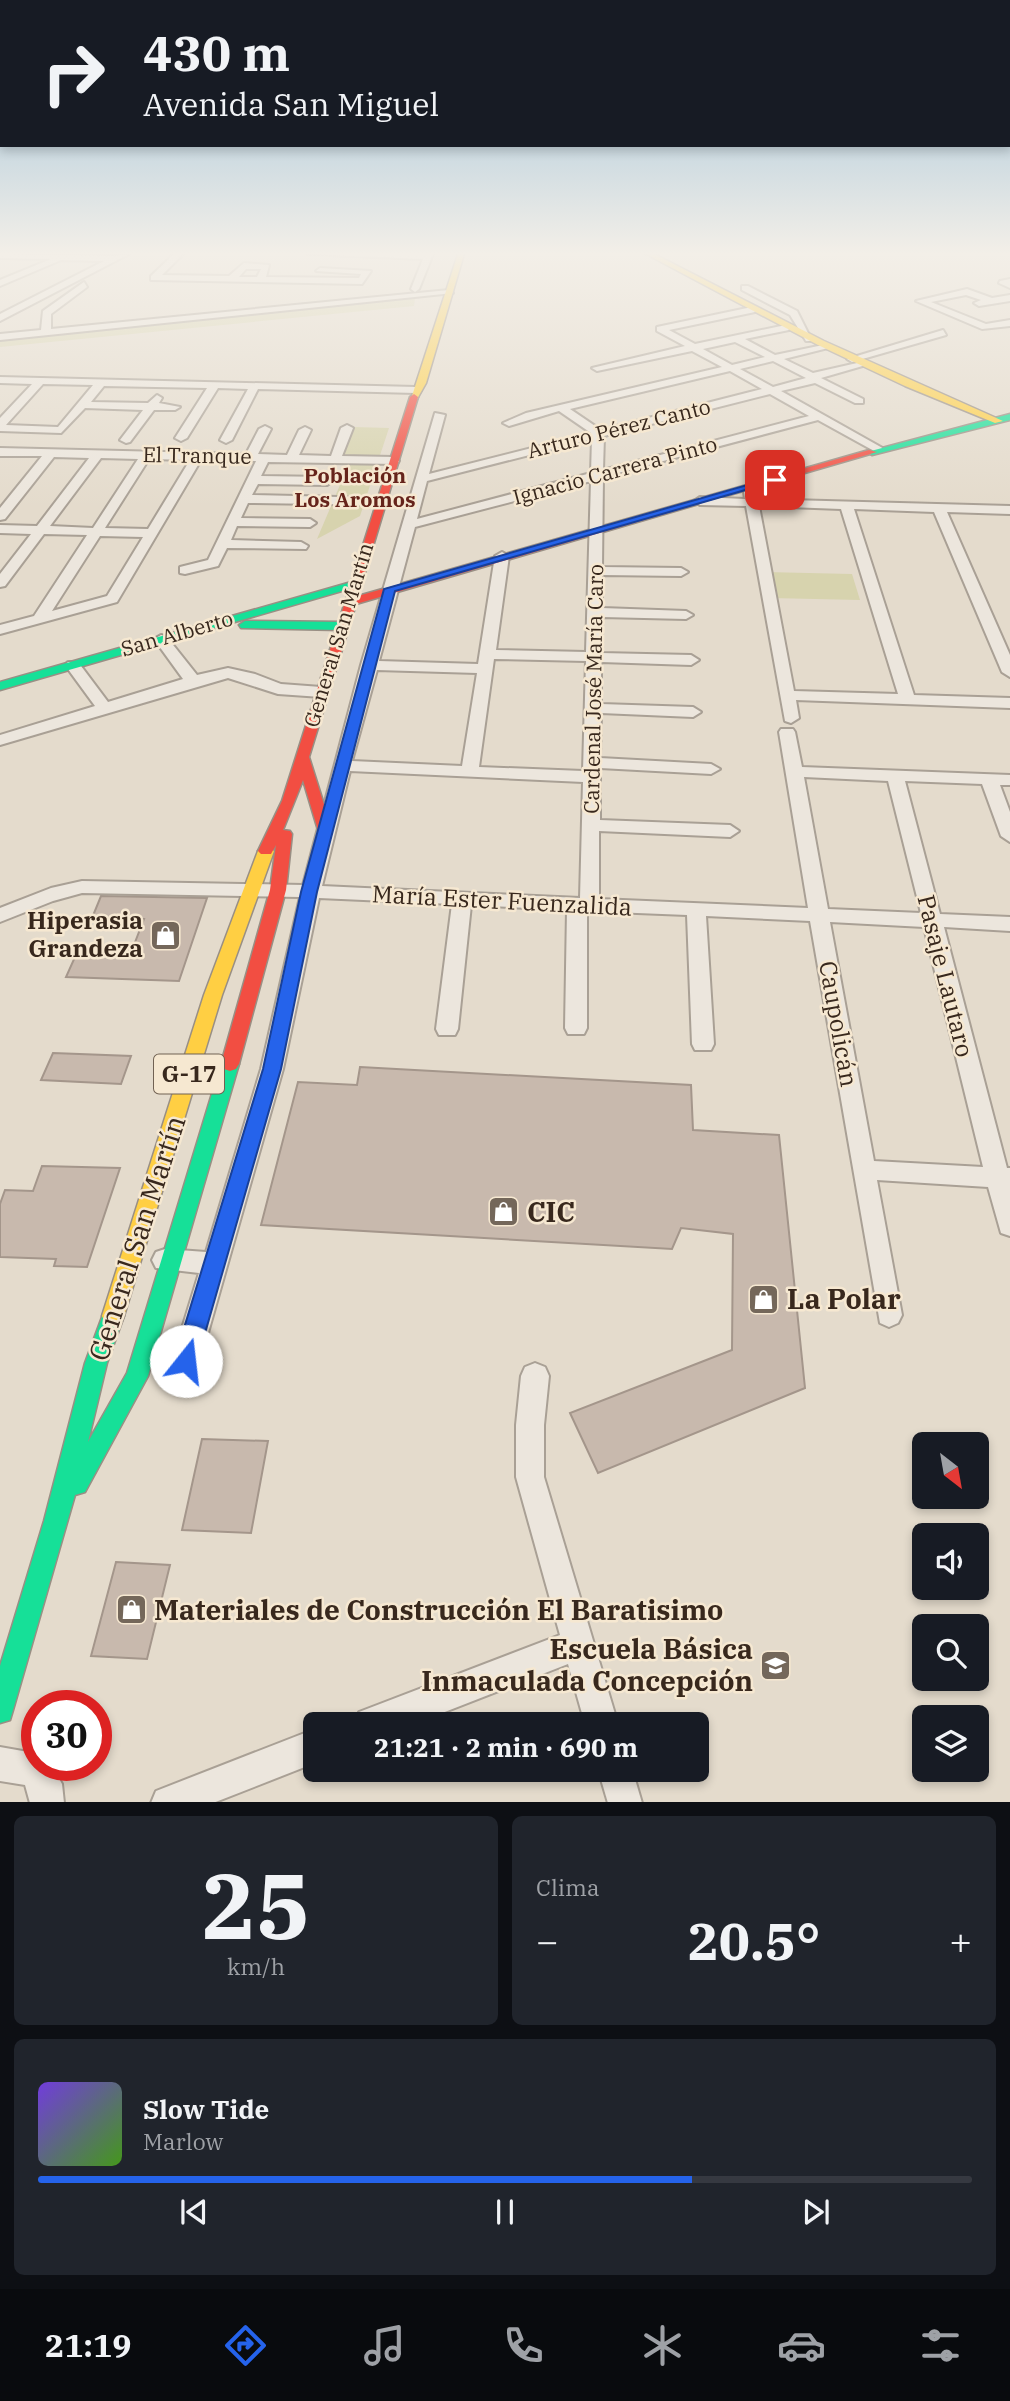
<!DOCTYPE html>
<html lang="es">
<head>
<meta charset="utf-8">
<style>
	:root { --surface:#171b24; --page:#20242c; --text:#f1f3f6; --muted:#9ea1a6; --line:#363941; --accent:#2563eb }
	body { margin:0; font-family:"IBM Plex Serif",serif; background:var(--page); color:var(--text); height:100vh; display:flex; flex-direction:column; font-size:26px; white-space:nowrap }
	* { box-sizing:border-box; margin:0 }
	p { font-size:23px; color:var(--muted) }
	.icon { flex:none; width:38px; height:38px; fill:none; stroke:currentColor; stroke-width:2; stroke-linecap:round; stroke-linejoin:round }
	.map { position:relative; height:1802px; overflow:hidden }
	.side { display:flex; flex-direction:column; gap:14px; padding:14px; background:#0d0f14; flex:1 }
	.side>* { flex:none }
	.banner { position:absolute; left:0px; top:0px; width:1012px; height:147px; box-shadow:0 4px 10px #0003; background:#171b24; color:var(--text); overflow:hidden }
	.needle { width:46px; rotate:149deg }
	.buttons { position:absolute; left:912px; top:1432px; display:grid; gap:14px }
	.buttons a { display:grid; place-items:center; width:77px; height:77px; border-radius:10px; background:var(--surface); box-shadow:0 4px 10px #0003; font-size:35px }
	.speed { position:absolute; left:21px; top:1690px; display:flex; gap:14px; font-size:35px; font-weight:700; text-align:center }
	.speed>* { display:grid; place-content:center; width:91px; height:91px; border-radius:50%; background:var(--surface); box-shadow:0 4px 10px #0003; line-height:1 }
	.speed .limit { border:10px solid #d22; background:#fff; color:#111 }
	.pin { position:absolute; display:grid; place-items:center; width:60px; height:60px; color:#fff; margin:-30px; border-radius:14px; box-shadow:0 4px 10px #0006 }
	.me { position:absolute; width:77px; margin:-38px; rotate:16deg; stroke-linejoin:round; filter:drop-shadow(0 0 5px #0008) }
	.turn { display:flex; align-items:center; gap:24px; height:147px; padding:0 28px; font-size:32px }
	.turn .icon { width:91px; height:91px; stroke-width:2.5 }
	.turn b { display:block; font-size:49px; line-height:60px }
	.big { font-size:52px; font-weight:700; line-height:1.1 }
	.side .card { flex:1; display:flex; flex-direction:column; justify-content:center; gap:10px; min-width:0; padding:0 24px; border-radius:10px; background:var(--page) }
	.side .dial { align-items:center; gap:0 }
	.dial b { font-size:91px; line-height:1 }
	.song { display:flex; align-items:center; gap:21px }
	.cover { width:84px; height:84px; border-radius:10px; background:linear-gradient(135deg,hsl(260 70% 55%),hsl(100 70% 35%)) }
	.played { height:7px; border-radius:4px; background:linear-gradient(90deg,var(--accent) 70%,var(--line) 70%) }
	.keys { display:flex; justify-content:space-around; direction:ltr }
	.heat { display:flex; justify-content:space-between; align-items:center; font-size:38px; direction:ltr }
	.side .tiles { flex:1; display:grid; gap:14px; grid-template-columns:1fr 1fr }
	.card:last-child { grid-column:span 2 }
	.trip { position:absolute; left:303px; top:1712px; width:406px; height:70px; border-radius:10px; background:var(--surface); box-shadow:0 4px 10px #0003; font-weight:700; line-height:70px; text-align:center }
	.menu { display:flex; height:112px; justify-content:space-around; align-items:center; background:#090b0e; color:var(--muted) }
	.menu .icon { width:49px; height:49px }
	.menu .selected { color:var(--accent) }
	.menu b { font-size:32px; color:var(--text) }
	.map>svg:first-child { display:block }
</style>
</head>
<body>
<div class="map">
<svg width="1010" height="1803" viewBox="0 0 1010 1803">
	<rect width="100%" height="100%" fill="#e4dbcc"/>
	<g fill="#d7d3ae">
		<path d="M415,298L414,306L0,347V340Z"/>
		<path d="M353,427L389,428L360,516L317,539L351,459L343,458Z"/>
		<path d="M765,572L852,574L860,600L770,598Z"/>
	</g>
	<g fill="#c8b9ad" stroke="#a4968b" stroke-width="2">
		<path d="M101,896L207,898L179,981L66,977L79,948L132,950L144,919L92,918Z"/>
		<path d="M53,1053L131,1056L121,1084L41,1080Z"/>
		<path d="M360,1067L691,1085L693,1130L779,1135L805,1388L598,1473L570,1413L732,1350L733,1234L681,1228L672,1249L261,1225L298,1082L357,1085Z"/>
		<path d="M42,1166L120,1168L87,1267L54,1266L56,1259L0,1257V1204L5,1190L33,1191Z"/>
		<path d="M202,1439L268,1441L251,1533L182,1530Z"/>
		<path d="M116,1562L170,1565L147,1659L91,1656Z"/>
	</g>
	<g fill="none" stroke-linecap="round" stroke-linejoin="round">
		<defs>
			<g id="street">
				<path d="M0,254L114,256L129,254L0,321V314L104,261L61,260L0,286V280L51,259L0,258Z"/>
				<path d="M174,254H183L162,275L229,276L244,263L269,265L266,277L359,278L361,274L316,271L320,268L371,271L362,284L151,280V276ZM246,269H261L257,277H239Z"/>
				<path d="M307,254H433L419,289L415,292L411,289L423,259Z"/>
				<path d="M1010,279V288L999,283L1000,281Z"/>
				<path d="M84,282L87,287L51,314V329L449,290L453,293L0,340V334L41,330L43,311Z"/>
				<path d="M742,286H748L797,311L812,341H806L790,315L742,290Z"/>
				<path d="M967,289L992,298L1010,295V301L979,306L974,303L981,300L966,295L931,302L986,324L1010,320V326L982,329L916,301Z"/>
				<path d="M752,307L755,312L669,330L695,344L786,325L789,330L745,339L775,355L828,344V348L784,359L813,373L866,361V365L821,378L863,399V403H855L815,383L781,391L886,450L876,452L818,420L603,477L602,567L681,568L688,572L681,576L602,575V608L686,611L693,615L686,619L602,617L601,653L691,655L699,660L691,665L601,662V704L693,707L701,712L693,717L601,713L600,758L711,764L720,769L711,774L600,768V820L730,825L739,831L730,837L599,831V899L808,908L779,732L781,729H793L795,732L802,767L1010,775V785H1000L1010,812V842L1001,836L982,784L905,781L940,914L1010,917V931L944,927L1007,1168H1010V1236L1001,1233L988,1187L877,1180L902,1315L898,1323L889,1327L880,1323L810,921L706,916L714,1044L711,1050H695L692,1044L687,915L587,911V1028L584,1034H568L565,1028L567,910L471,905L458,1029L455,1035H439L436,1029L452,904L319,898L283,1069L200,1361L196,1370L186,1373L176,1370L172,1361L199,1273L156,1268L152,1260L156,1252L165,1249L206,1252L261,1069L300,897L82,893L53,901L0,922V908L51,888L82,881L303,885L361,665L435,413L445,415L429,474L591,433L559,411L509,426L503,423L526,413L722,367L692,351L597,371L592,368L685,346L657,331V327ZM735,342L765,357L732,365L703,349ZM773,361L806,378L773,387L740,369ZM730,371L762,389L601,430L570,409ZM770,394L809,416L603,470L604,436ZM592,439L591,473L417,519L427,481ZM591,481L586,652L496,650L509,556L502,552L495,556L478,664L379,661L415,527ZM494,659L586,661L583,771L479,767ZM377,670L477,673L462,766L352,761ZM350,771L583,782L580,898L322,886ZM804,777L888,781L921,913L828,909ZM830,922L924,927L983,1167L874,1161Z"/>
				<path d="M943,330L946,335L852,362L847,359Z"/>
				<path d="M0,377L416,387L421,390L416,393L258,389L232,440L226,443L220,440L248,389L218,388L187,438L181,441L175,438L207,388L104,386L91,402L148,403L157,395L162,398L159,403L180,407L175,410H154L130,442L126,443L120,440L143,410L85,408L61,433L0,431V418L32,384L0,383ZM43,384L93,385L58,427L6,425Z"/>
				<path d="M347,425L353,428L342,456L393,457L399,461L397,464L268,462L261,476L327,477L333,481L327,485L258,484L252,495L381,498L385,499V505L248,503L241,518L310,519L316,523L310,527L237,526L231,540L301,542L308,546L306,549L227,548L218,566L185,574L180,573V567L208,560L256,461L201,460L117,602L0,634V625L34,616L87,535L44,534L5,586L0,587V574L31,534L0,533V525L37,526L89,458L54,457L5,519L0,520V508L42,456H0V448L246,454L259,429L265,426L271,429L258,454L287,455L299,430L305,427L311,430L299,455L331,456L341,428ZM101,458L138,459L93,528L50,526ZM149,459L190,460L148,529L105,528ZM100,536L143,537L107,596L52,611Z"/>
				<path d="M750,488L754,489L757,499L1010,506V514L947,512L1010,655V677L1002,672L934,512L854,509L914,695L1010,698V708L796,700L799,718L791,723L785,721L746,506L700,505L694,501L700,497L745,499L744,492ZM759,506L841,509L898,694L794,691Z"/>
				<path d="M161,635L166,636L197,675L228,668L255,674L281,684L321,687L329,692L321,697L278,694L228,678L0,745V735L95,706L65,665L68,662H78L108,702L183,679L154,639Z"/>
				<path d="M535,1363L545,1367L549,1376L544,1425V1477L618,1724H585L568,1664L414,1724H355L359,1712L560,1635L516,1477V1425L521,1376L525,1367Z"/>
				<path d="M315,1729V1763L213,1803H151L156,1791Z"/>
				<path d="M0,1747L34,1753L37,1754V1766H52L62,1784L64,1803H30L25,1785L0,1781Z"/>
				<path d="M598,1769H632L642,1803H608Z"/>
			</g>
			<g id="fast">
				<path d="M1010,414V420L872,455L867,452Z"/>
				<path d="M355,581L361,584L359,586L0,690V682Z"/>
				<path d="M245,621L342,622L348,626L342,630L241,628L239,625Z"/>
				<path d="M230,1057L236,1059L239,1064L148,1376L85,1492L75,1495L13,1710L10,1720L0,1723V1666L44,1521L85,1363L105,1309L113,1306L121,1309L124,1316L107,1363L88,1442L127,1373L221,1064L224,1059Z"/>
			</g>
			<g id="slow">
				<path d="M458,254H464L426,383L417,399H411Z"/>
				<path d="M646,254H654L824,341L1003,421L995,423L905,386L818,345Z"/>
				<path d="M266,846L274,851L222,995L124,1316L121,1323L113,1326L105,1323L102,1316L204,995L258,851Z"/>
			</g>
			<path id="jam" d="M414,394L418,397L358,596L869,450L877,452L356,604L309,757L332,830L325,835L318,830L303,780L283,830L290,831L292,834L286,890L239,1064L236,1069L230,1071L224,1069L221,1064L270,890L276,845L271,854H261L258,851L282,801L410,397Z"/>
		</defs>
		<use href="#street" stroke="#a9a095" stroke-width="4"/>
		<use href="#fast" stroke="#998f84" stroke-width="3"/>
		<use href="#slow" stroke="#998f84" stroke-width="3"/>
		<use href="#jam" stroke="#998f84" stroke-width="3"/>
		<use href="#street" fill="#ece6dd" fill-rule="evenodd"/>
		<use href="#fast" fill="#16e098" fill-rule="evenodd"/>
		<use href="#slow" fill="#ffcf43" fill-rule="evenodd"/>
		<use href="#jam" fill="#f24e42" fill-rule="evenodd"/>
	</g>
	<linearGradient id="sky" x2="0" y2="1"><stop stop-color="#94bcd7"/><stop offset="0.5" stop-color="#f3efe8"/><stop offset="1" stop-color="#f3efe8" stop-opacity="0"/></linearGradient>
	<rect width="1010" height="507" fill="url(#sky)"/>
	<path fill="#2563eb" stroke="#184099" stroke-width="2" d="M772,478L780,480L395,591L317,892L281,1069L197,1361L193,1368L186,1371L178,1368L174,1361L263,1069L301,892L384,589Z"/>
	<defs>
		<symbol id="shop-square" viewBox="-11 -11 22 22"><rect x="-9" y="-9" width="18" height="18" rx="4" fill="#74675a" stroke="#f6e8d1"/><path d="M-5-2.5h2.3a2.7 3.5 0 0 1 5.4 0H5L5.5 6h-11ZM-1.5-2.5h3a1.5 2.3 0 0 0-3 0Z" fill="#fff"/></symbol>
		<symbol id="school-square" viewBox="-11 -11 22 22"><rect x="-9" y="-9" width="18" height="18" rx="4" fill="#74675a" stroke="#f6e8d1"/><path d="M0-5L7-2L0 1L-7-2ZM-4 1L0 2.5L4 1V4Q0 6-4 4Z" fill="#fff"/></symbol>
	</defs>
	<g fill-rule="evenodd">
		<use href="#shop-square" x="148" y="918" width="35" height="35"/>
		<use href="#shop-square" x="486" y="1194" width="35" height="35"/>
		<use href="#shop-square" x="746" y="1282" width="35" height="35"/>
		<use href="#shop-square" x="114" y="1592" width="35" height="35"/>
		<use href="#school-square" x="758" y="1648" width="35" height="35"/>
	</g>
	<g text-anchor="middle" stroke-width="5" stroke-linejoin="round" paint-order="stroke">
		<g font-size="21" fill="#38281d" stroke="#f6e8d1">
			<text transform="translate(619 429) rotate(-14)" y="7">Arturo Pérez Canto</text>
			<text transform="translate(197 456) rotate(1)" y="7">El Tranque</text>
			<text transform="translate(615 471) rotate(-15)" y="7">Ignacio Carrera Pinto</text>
			<text transform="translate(177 634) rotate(-16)" y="7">San Alberto</text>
			<text transform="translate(339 635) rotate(-73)" y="7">General San Martín</text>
			<text transform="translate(594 689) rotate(-89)" y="7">Cardenal José María Caro</text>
		</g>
		<g font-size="21" font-weight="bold" fill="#66241b" stroke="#f6e8d1">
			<text x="355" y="483">Población<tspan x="355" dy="24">Los Aromos</tspan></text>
		</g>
		<rect fill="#f6e8d1" stroke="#716253" stroke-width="2" x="154" y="1054.5" width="70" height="39" rx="5"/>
		<g font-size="23" font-weight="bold" fill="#38281d">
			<text x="189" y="1082">G-17</text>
		</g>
		<g font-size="24" fill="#38281d" stroke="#f6e8d1">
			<text transform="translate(502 901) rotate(3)" y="8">María Ester Fuenzalida</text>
			<text transform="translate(945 976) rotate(76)" y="8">Pasaje Lautaro</text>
			<text transform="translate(838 1024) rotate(80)" y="8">Caupolicán</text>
		</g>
		<g font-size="24" font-weight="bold" fill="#38281d" stroke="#f6e8d1" text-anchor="end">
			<text x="143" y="929">Hiperasia<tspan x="143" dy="28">Grandeza</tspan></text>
		</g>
		<g font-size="28" font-weight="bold" fill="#38281d" stroke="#f6e8d1" text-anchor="start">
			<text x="527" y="1222">CIC</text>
			<text x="787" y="1309">La Polar</text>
			<text x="154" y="1620">Materiales de Construcción El Baratisimo</text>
			<text x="753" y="1659" text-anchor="end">Escuela Básica<tspan x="753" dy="32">Inmaculada Concepción</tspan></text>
		</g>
		<g font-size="28" fill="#38281d" stroke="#f6e8d1">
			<text transform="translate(137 1238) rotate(-72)" y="10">General San Martín</text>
		</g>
	</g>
</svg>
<div class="buttons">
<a><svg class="needle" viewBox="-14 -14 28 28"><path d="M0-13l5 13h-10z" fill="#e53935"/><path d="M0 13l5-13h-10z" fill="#9ea1a6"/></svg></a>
<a><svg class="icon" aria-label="sound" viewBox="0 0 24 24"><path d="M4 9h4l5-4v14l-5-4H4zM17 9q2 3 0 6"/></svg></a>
<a><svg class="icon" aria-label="search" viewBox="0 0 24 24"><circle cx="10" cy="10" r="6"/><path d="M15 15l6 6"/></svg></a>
<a><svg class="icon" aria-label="layers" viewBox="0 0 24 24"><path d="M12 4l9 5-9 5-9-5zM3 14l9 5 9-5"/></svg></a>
</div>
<div class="speed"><div class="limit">30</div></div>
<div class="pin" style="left:775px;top:480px;background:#d93025"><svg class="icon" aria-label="arrive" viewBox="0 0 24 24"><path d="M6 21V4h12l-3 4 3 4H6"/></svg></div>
<svg class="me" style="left:186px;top:1361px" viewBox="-20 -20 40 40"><circle r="19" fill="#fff"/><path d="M0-13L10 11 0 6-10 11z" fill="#2563eb"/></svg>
<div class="trip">21:21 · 2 min · 690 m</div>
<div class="banner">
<div class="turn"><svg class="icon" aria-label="right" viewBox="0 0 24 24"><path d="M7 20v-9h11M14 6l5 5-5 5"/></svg><div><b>430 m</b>Avenida San Miguel</div></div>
</div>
</div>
<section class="side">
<div class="tiles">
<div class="card dial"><b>25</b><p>km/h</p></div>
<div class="card"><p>Clima</p>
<div class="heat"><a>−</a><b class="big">20.5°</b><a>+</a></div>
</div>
<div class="card">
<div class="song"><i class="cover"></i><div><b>Slow Tide</b><p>Marlow</p></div></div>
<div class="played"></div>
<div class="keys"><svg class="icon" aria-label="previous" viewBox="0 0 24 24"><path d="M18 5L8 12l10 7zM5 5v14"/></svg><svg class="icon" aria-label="pause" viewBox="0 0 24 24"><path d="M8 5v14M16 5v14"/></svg><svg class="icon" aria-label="next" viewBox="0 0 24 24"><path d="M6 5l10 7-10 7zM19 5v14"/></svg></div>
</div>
</div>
</section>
<nav class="menu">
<b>21:19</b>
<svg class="icon selected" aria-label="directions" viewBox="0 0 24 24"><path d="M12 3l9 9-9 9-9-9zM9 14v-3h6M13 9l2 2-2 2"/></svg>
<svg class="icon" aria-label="music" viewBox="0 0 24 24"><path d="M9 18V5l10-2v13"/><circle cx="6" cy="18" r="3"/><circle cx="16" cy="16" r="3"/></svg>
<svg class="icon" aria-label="phone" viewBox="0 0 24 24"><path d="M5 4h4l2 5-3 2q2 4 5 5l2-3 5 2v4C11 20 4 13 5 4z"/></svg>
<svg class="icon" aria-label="climate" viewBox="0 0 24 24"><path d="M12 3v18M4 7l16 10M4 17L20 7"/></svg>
<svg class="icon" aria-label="car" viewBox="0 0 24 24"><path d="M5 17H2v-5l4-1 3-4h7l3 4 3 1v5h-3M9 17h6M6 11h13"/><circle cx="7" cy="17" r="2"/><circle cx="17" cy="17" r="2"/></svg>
<svg class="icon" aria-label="filters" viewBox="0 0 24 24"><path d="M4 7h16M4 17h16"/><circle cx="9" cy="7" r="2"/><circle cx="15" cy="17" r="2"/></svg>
</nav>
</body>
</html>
